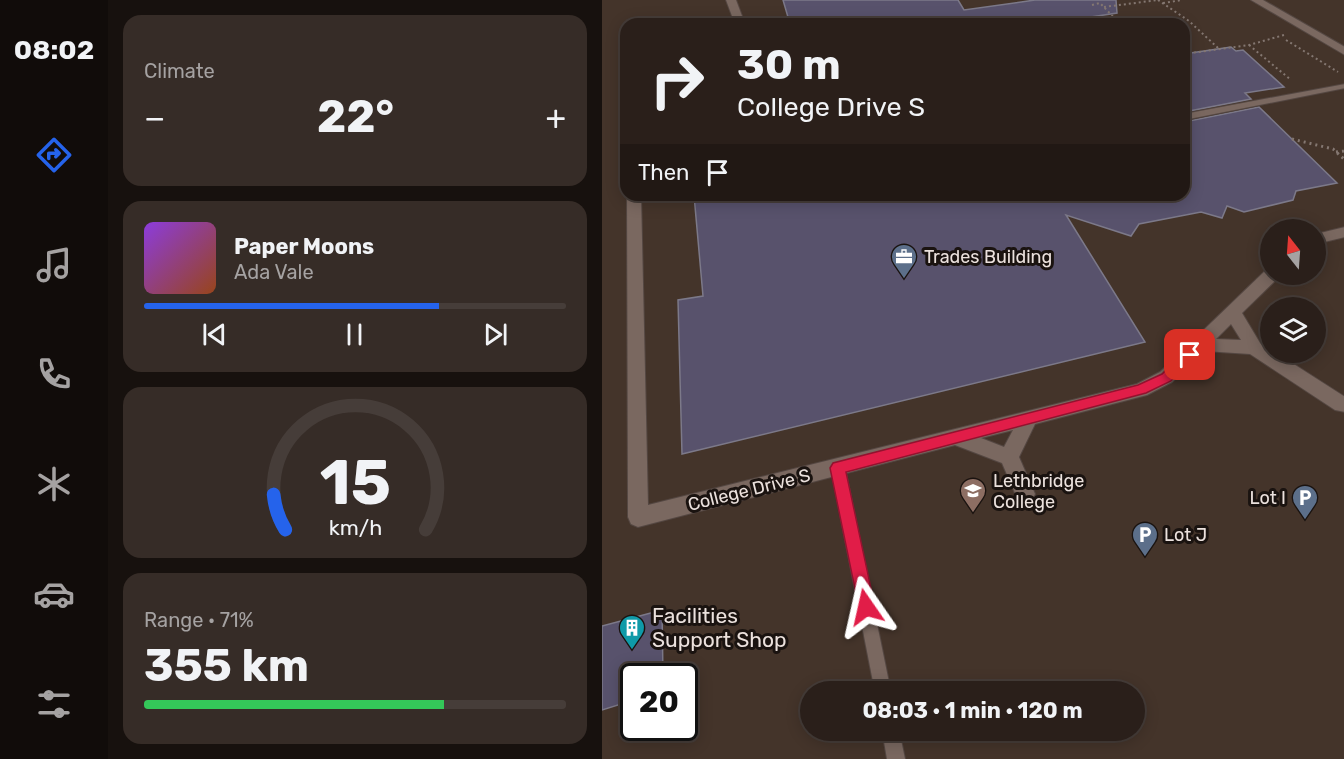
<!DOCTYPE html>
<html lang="en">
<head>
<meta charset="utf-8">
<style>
	:root { --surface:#2a1f1a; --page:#362c27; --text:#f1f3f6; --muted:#a5a2a2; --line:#463d39; --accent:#2563eb }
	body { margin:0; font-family:Rubik,sans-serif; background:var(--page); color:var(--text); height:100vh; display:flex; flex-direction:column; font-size:22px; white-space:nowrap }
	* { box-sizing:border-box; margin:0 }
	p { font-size:20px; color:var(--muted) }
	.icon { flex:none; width:33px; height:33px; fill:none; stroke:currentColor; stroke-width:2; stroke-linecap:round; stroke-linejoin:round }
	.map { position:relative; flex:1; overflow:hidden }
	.details { display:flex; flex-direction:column; gap:15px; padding:15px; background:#17110e; width:494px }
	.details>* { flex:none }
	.top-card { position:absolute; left:18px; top:18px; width:570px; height:183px; border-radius:18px; box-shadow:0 3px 15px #0003,0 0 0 2px var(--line); background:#2a1f1a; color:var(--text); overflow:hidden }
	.needle { width:39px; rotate:343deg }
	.buttons { position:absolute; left:658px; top:219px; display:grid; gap:12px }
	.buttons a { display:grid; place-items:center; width:66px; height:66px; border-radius:50%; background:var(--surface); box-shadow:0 3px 15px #0003,0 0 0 2px var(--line); font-size:30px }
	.speed { position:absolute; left:18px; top:663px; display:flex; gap:12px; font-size:30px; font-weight:700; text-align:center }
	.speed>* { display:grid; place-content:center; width:78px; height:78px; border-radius:50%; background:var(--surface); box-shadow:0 3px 15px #0003,0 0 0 2px var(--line); line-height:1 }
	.speed .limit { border:3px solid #111; border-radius:9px; background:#fff; color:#111 }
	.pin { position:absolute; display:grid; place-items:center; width:51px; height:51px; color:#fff; margin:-26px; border-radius:12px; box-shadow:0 3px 9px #0006 }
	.me { position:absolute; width:66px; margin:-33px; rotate:349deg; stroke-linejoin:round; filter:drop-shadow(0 0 4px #0008) }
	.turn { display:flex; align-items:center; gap:21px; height:126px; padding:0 18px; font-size:27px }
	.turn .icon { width:78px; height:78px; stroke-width:2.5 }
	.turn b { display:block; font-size:42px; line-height:51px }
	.then { display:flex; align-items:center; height:57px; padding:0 18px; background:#0003; gap:12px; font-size:22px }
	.big { font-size:45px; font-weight:700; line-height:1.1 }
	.details .card { flex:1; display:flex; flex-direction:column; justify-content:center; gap:9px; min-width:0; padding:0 21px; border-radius:18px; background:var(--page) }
	.details .dial { align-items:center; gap:0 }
	.dial svg { height:156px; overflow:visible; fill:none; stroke:var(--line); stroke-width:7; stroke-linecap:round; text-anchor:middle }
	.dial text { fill:var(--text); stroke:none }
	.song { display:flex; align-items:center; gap:18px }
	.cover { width:72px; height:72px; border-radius:9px; background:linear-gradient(135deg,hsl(270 70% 55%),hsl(20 70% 35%)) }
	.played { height:6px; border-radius:3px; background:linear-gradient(90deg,var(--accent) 70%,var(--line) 70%) }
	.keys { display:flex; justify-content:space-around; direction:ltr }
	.heat { display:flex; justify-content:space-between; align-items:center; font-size:33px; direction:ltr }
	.charge { height:9px; border-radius:4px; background:linear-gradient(90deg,#34c759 71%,var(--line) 0) }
	.trip { position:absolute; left:198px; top:681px; width:345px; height:60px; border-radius:30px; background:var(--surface); box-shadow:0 3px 15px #0003,0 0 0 2px var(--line); font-weight:700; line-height:60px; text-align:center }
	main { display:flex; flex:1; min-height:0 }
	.tab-bar { display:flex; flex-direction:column; width:108px; justify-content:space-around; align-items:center; background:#110c0a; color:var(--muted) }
	.tab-bar .icon { width:42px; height:42px }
	.tab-bar .selected { color:var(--accent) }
	.tab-bar b { font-size:27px; color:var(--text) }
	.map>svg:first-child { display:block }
</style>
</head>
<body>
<main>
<nav class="tab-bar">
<b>08:02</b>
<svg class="icon selected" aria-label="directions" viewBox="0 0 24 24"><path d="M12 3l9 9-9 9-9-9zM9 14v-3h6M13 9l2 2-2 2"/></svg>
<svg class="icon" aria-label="music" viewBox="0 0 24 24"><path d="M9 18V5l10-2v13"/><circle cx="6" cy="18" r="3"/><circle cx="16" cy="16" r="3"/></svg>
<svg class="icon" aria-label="phone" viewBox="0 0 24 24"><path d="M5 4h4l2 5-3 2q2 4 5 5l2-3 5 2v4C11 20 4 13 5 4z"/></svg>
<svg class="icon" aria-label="climate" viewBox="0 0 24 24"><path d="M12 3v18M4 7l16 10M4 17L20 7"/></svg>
<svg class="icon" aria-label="car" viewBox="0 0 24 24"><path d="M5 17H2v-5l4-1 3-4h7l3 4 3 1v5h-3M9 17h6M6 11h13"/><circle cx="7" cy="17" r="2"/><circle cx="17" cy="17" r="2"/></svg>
<svg class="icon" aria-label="filters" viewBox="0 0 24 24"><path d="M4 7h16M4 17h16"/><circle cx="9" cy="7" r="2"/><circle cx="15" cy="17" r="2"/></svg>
</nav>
<section class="details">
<div class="card"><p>Climate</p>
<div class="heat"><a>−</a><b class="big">22°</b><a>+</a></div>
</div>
<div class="card">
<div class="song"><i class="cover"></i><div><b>Paper Moons</b><p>Ada Vale</p></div></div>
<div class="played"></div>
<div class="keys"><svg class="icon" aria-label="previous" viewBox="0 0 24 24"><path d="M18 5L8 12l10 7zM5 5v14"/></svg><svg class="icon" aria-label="pause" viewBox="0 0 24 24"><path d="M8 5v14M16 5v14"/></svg><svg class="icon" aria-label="next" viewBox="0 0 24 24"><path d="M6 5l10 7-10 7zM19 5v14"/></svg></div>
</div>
<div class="card dial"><svg viewBox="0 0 100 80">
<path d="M14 69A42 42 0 1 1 86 69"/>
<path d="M14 69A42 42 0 0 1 8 51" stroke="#2563eb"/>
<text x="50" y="56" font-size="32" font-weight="700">15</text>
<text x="50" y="72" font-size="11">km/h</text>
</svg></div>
<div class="card"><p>Range · 71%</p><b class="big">355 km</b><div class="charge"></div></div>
</section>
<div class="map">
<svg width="743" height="759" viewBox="0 0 743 759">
	<rect width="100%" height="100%" fill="#382922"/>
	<path fill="#44342a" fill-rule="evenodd" d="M0,0H742V759H0ZM24,24H582V195H24ZM669,230H714V274H669ZM669,308H714V352H669ZM32,676H82V728H32ZM208,692H532V730H208Z"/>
	<g fill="#58526c" stroke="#7c7989" stroke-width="1.5">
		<path d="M181,0H356L362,10L433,0H514L515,13L442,24H188Z"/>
		<path d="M629,47L634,51L641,50L682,87L643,93L649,99L582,112V54Z"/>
		<path d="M657,107L735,183L694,191L691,200L642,212L625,206L620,218L599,212L537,224L529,236L464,215L543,342L80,454L76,300L101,296L92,195H582V122Z"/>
		<path d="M60,610L61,676H32V700L0,710V626Z"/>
	</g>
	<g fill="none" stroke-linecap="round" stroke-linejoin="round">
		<defs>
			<g id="service">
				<path d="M743,84V88L582,120V114Z"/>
				<path d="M236,462L241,464L243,468L289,692H273L229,468L231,464Z"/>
				<path d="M280,730H297L303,759H285Z"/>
			</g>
			<g id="minor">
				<path d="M124,0H134L143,24H133Z"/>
				<path d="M649,0H661L743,47V55Z"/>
				<path d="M25,195H39L46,505L535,384L558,372L664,270L669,269V274H678L676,278L640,313L658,343L669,352H673L743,397V412L733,410L648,354L602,351L570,382L545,395L433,424L417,457L433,494L430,500L423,503L416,500L400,463L353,445L36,527L29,524L26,517ZM629,324L639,340L614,339ZM411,430L402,447L379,438Z"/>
				<path d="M743,227V237L714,244V234Z"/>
			</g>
		</defs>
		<use href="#service" stroke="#544742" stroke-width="2"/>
		<use href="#minor" stroke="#544742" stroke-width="2"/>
		<g stroke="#847771" stroke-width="2" stroke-dasharray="2 3" stroke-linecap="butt">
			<path d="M556,0L587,21L616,48"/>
			<path d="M561,3L580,0"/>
			<path d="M490,5L498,3L518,24"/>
			<path d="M502,7L556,0"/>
			<path d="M502,24L514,20"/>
			<path d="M684,40L736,72"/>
			<path d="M647,45L689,80"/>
			<path d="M582,54L647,45L682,35"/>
		</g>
		<g stroke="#847771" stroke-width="3" stroke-dasharray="2 4" stroke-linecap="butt">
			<path d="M690,139L731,149L743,160"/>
			<path d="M734,152L743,151"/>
		</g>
		<use href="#service" fill="#7a6860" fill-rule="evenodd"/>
		<use href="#minor" fill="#7a6860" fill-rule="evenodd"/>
	</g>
	<path fill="#e11d48" stroke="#92132f" stroke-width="1.5" d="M588,350L594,355L592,358L569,381L544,393L244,472L273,607L270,613L264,615L258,613L228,468L231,463L536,385L560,374L583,351Z"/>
	<defs>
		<symbol id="office-pin" viewBox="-11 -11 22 30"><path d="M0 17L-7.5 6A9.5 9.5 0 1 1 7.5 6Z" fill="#5c6f8a" stroke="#1a1310"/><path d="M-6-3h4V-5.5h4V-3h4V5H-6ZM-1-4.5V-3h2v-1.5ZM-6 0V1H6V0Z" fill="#fff"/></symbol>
		<symbol id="university-pin" viewBox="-11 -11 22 30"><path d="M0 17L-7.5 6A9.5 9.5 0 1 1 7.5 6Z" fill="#8d6e63" stroke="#1a1310"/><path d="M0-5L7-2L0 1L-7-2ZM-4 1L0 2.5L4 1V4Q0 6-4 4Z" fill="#fff"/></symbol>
		<symbol id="parking-pin" viewBox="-11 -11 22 30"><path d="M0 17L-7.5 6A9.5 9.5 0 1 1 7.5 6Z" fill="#5c6f8a" stroke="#1a1310"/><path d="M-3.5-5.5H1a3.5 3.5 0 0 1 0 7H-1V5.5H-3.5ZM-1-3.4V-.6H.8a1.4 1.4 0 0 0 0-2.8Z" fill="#fff"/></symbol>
		<symbol id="building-pin" viewBox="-11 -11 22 30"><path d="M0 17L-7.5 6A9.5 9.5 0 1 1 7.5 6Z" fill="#0f9aa8" stroke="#1a1310"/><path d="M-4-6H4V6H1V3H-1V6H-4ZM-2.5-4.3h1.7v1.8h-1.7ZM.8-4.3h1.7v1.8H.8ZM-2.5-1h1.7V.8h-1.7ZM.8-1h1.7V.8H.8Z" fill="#fff"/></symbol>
	</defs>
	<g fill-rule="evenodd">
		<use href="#office-pin" x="287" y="242" width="30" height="40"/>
		<use href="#university-pin" x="356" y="476" width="30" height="40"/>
		<use href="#parking-pin" x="688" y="483" width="30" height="40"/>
		<use href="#parking-pin" x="528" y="520" width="30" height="40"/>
		<use href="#building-pin" x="15" y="613" width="30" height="40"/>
	</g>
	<g text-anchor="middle" stroke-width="6" stroke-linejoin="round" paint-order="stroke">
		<g font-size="18" fill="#ebe1dd" stroke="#1a1310" text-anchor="start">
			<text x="322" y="263">Trades Building</text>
			<text x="391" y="487">Lethbridge<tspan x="391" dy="21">College</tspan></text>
			<text x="684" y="504" text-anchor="end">Lot I</text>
			<text x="562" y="541">Lot J</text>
		</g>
		<g font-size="18" fill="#ebe1dd" stroke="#1a1310">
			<text transform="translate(147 490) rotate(-14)" y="6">College Drive S</text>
		</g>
		<g font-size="21" fill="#ebe1dd" stroke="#1a1310" text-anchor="start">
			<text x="50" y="623">Facilities<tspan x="50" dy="24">Support Shop</tspan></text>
		</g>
	</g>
</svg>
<div class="buttons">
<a><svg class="needle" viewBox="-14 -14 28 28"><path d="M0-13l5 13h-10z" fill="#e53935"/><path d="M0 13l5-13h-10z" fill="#a5a2a2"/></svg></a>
<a><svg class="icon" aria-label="layers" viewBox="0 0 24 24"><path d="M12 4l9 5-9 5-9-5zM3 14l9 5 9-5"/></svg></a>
</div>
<div class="speed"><div class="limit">20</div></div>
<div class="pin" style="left:588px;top:355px;background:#d93025"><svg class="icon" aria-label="arrive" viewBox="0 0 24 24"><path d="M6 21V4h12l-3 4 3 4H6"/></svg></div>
<svg class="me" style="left:264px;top:607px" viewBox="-20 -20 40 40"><path d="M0-17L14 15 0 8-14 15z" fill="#e11d48" stroke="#fff" stroke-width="4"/></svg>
<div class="trip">08:03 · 1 min · 120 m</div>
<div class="top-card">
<div class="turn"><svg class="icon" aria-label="right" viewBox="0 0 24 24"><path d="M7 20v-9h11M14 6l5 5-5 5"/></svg><div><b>30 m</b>College Drive S</div></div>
<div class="then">Then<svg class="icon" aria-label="arrive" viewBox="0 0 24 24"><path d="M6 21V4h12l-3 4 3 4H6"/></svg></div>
</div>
</div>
</main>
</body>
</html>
